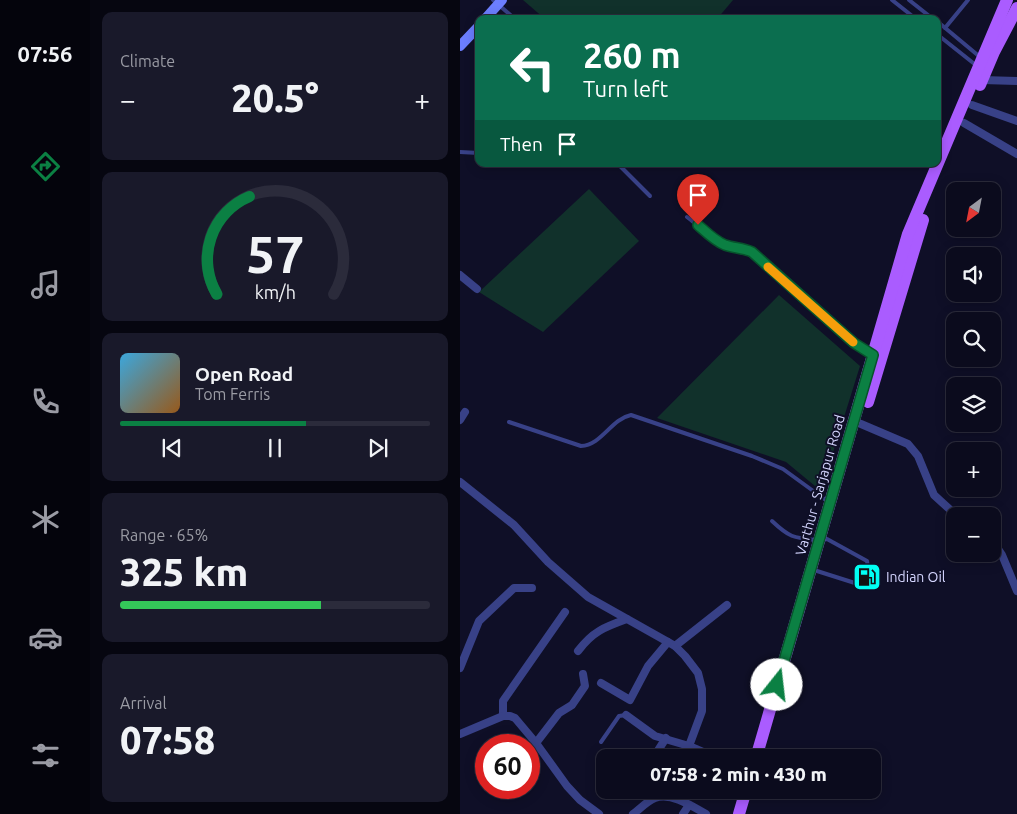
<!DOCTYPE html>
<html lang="en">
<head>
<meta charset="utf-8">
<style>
	:root { --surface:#0b0b1d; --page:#19192a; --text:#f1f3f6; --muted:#9a9ba4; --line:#2b2b3b; --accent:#0b8043 }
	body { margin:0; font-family:Ubuntu,sans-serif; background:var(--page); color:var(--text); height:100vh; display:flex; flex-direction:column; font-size:19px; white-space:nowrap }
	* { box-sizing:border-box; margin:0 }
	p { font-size:16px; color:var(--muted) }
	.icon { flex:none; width:28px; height:28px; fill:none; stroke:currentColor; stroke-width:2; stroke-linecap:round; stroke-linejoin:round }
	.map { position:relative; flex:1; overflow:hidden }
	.drawer { display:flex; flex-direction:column; gap:12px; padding:12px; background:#060610; width:370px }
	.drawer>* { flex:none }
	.guide { position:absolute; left:15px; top:15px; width:466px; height:152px; border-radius:10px; box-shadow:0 2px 12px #0003,0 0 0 1px var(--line); background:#0b6e4f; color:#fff; overflow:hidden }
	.needle { width:32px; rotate:212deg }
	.fabs { position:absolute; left:486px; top:182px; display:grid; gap:10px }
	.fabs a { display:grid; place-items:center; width:55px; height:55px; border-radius:10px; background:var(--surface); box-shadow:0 2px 12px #0003,0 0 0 1px var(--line); font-size:25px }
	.speed { position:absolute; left:15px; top:734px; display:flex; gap:10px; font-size:25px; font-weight:700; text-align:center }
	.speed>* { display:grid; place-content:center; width:65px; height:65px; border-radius:50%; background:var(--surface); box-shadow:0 2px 12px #0003,0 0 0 1px var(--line); line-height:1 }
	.speed .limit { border:8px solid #d22; background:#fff; color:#111 }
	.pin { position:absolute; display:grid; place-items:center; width:42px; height:42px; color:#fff; margin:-51px -21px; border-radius:50% 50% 50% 0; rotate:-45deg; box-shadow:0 0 5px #0007 }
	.pin .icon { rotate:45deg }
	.me { position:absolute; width:55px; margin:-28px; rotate:16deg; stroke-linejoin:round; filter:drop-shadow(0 0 4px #0008) }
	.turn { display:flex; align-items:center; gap:18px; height:105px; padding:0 25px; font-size:22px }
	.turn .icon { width:65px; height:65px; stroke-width:2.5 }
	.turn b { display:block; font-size:35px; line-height:42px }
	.then { display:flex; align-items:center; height:48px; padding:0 25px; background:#0003; gap:10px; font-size:19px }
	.big { font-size:38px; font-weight:800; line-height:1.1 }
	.drawer .card { flex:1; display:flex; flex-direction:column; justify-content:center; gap:8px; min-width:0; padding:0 18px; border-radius:10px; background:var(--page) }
	.drawer .dial { align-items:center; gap:0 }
	.dial svg { height:130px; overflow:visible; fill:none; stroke:var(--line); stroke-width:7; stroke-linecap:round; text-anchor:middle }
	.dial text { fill:var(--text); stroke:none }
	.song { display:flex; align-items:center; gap:15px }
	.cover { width:60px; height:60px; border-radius:8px; background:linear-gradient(135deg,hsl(200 70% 55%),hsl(30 70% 35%)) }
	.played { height:5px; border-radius:2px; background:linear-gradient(90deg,var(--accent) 60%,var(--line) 60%) }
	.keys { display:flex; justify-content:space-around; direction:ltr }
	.heat { display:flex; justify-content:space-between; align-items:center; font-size:28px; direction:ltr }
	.charge { height:8px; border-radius:4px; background:linear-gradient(90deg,#34c759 65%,var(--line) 0) }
	.trip { position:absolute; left:136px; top:749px; width:285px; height:50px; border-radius:10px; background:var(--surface); box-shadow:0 2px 12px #0003,0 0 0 1px var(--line); font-weight:800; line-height:50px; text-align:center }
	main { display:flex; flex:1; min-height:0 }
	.tabs { display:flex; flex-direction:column; width:90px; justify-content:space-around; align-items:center; background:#04040c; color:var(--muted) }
	.tabs .icon { width:35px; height:35px }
	.tabs .on { color:var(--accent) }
	.tabs b { font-size:22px; color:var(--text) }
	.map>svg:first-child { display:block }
</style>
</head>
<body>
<main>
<nav class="tabs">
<b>07:56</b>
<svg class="icon on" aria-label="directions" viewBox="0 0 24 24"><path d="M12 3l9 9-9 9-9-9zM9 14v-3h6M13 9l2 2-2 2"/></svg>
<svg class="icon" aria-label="music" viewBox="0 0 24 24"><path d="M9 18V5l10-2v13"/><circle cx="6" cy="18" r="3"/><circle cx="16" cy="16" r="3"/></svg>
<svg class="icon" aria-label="phone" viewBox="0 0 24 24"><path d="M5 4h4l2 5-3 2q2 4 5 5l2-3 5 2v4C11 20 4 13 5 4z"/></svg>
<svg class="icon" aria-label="climate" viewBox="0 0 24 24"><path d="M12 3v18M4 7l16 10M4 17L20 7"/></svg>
<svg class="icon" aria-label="car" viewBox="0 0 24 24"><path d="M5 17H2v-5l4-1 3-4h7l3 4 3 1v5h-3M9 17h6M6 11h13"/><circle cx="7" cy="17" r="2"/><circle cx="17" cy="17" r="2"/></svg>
<svg class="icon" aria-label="filters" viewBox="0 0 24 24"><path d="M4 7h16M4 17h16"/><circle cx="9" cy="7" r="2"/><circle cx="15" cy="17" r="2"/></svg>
</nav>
<section class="drawer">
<div class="card"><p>Climate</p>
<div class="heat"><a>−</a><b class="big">20.5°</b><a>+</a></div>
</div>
<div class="card dial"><svg viewBox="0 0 100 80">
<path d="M14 69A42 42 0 1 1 86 69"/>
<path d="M14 69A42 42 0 0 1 34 9" stroke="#0b8043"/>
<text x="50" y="56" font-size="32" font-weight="700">57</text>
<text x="50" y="72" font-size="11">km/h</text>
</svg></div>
<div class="card">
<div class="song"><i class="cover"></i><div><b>Open Road</b><p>Tom Ferris</p></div></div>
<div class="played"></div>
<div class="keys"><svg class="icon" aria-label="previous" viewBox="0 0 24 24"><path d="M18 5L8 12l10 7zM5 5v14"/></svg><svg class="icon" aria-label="pause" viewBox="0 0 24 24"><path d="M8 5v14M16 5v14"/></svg><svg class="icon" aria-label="next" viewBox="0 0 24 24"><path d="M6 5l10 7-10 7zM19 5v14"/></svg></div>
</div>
<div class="card"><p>Range · 65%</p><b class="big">325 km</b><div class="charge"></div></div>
<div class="card"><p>Arrival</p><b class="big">07:58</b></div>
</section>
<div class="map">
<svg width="557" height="814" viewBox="0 0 557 814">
	<rect width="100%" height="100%" fill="#0f0f27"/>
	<g fill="#11312b">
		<path d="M63,0H273L257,19H85Z"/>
		<path d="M129,189L179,241L83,332L19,292Z"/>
		<path d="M319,295L400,366L361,491L326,462L197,418Z"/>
	</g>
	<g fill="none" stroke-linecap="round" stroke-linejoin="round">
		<g stroke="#384187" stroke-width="4">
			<path d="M33,0L55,19"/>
			<path d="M432,0L456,19"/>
			<path d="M449,0L473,19"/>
			<path d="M478,22L520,57"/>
			<path d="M485,28L508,0"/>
			<path d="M478,35L517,66"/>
			<path d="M0,152L19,153"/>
			<path d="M158,164L190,196"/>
			<path d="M227,217C239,226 252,240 266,245C275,249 284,248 292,252L394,343L411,354"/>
			<path d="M49,422L121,446C142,445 151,419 171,415L292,456L323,469L367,501"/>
			<path d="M312,521C329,537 333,538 356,540"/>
			<path d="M357,571L398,584C406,579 409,570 407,561L367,539L363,540"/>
			<path d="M141,742L159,716L166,715"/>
		</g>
		<g stroke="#384187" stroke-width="8">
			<path d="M522,80L557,81"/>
			<path d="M512,105L557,121"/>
			<path d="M504,123L557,154"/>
			<path d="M0,275L17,289"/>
			<path d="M0,420L5,412"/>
			<path d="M401,424L448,444L458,456L474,495L497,516"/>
			<path d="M0,482L54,525L88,562L128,597L208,642L215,646L225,656L238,673L242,689V711L229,746L257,758"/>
			<path d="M532,540L542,555L557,591"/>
			<path d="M215,646L267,605"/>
			<path d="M118,651C133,631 145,627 167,619"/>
			<path d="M0,668L19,621L54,588H72"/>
			<path d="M141,683L170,700L188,666L208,642"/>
			<path d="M166,715L195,736L229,746"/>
			<path d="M43,716V701L105,612"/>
			<path d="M0,734L43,716H50L55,718L76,743L107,786L120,800L139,814"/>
			<path d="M76,743L99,713L112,705L125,686L123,674"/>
			<path d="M190,758L197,752L206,738"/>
			<path d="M173,814C180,809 187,801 195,798C211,792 232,806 246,814"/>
			<path d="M223,814L229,805"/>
		</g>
		<g stroke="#6c7eff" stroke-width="10">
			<path d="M25,19L42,0"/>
			<path d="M0,46L19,26"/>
		</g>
		<g stroke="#aa5cff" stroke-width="12">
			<path d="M520,85L534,52L557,8"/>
			<path d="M408,402L463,220"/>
			<path d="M296,758L448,234L547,0"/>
			<path d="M279,814L286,790"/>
		</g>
	</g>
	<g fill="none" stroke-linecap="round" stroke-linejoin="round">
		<defs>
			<path id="route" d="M238,225C246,232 255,241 265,245C274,248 283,248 292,252L394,343L413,355L317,685"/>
		</defs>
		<use href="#route" stroke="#07532c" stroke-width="12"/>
		<use href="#route" stroke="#0b8043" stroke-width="9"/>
		<path stroke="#f59e0b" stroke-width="9" d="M308,267L393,342"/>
	</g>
	<defs>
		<symbol id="fuel-square" viewBox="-11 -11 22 22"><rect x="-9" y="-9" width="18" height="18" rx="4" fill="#01fff3" stroke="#0f0f27"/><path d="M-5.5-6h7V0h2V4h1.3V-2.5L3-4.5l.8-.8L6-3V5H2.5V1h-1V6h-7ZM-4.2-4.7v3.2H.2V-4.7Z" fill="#111"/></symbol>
	</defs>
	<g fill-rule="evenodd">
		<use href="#fuel-square" x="391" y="561" width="32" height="32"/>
	</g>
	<g text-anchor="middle" stroke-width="4" stroke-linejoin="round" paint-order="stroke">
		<g font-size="14" fill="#d5d6ff" stroke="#0f0f27">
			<text transform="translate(360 485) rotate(-74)" y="5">Varthur - Sarjapur Road</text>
		</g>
		<g font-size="14" fill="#d5d6ff" stroke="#0f0f27" text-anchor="start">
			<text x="426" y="582">Indian Oil</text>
		</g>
	</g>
</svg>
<div class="fabs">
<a><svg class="needle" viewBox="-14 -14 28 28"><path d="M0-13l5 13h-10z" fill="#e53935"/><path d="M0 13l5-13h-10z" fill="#9a9ba4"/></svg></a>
<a><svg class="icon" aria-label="sound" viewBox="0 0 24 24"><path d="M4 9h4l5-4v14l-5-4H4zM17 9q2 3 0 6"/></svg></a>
<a><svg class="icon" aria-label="search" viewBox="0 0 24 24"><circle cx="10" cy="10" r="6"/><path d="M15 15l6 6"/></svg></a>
<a><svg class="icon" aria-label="layers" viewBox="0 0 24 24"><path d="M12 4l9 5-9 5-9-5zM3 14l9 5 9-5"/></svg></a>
<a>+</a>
<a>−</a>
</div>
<div class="speed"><div class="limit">60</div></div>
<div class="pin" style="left:238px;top:225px;background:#d93025"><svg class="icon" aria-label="arrive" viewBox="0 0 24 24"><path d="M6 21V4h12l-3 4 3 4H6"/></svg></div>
<svg class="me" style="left:317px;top:685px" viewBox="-20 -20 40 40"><circle r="19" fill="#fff"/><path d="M0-13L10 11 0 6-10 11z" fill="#0b8043"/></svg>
<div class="trip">07:58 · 2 min · 430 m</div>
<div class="guide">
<div class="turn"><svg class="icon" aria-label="left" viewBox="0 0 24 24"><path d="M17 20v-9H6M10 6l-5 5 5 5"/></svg><div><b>260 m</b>Turn left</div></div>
<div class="then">Then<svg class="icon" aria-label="arrive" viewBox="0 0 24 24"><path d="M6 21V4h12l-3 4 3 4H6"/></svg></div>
</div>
</div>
</main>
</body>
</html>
